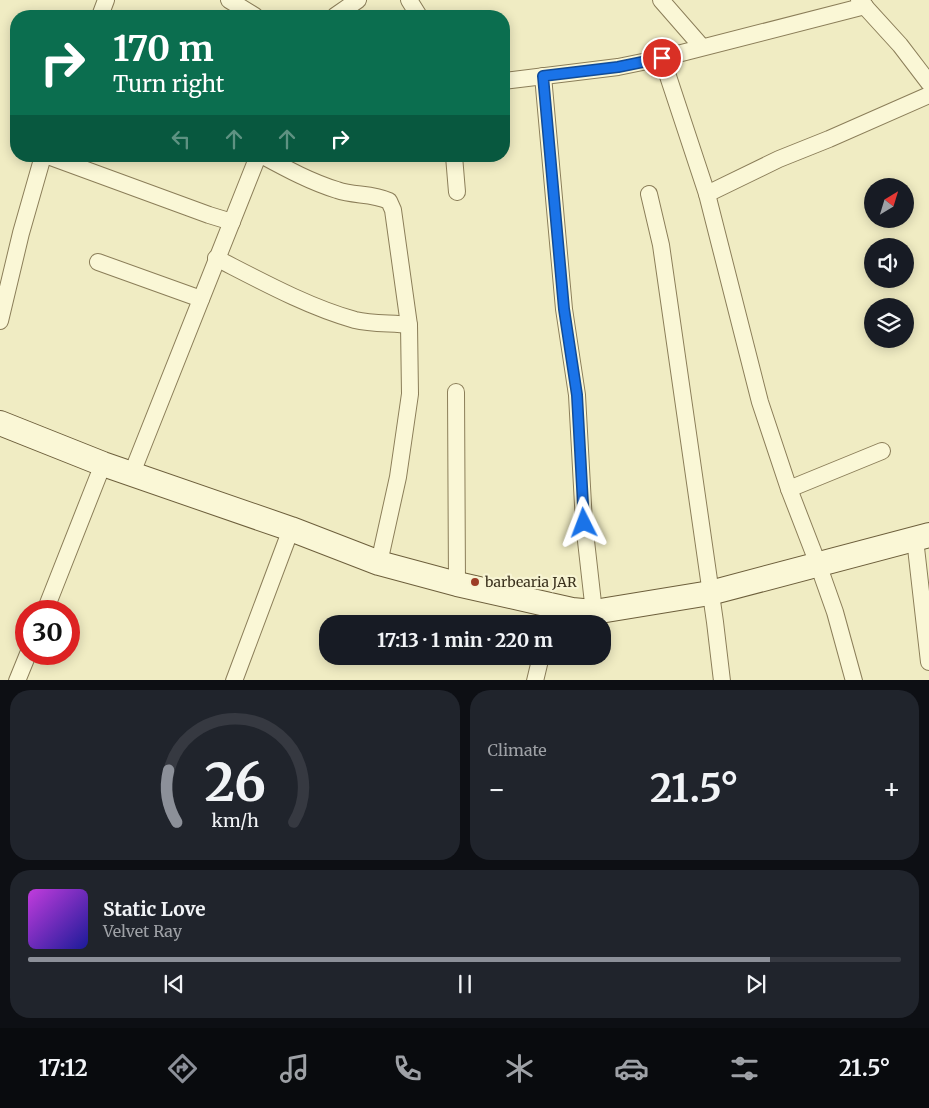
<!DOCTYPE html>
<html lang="en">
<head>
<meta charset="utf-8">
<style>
	:root { --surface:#171b24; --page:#20242c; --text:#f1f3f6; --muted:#9ea1a6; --line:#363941; --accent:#8c9099 }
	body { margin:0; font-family:Merriweather,serif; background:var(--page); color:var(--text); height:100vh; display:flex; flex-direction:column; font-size:19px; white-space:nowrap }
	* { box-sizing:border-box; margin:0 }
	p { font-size:16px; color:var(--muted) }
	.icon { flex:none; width:28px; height:28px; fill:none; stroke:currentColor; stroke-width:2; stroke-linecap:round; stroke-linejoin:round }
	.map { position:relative; height:680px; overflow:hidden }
	.side { display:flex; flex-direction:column; gap:10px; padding:10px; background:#0d0f14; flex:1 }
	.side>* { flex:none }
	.guide { position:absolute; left:10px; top:10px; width:500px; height:152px; border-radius:20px; box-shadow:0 2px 12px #0003; background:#0b6e4f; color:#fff; overflow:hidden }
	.needle { width:32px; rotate:38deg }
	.buttons { position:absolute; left:864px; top:178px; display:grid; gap:10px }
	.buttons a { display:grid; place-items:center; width:50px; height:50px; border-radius:50%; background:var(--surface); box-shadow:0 2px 12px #0003; font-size:25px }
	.speed { position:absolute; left:15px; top:600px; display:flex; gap:10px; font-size:25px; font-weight:700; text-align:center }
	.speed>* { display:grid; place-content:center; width:65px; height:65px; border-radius:50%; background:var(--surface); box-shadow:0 2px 12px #0003; line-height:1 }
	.speed .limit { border:8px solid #d22; background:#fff; color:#111 }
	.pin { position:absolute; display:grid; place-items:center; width:42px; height:42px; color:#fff; margin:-21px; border:2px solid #fff; border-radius:50%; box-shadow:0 1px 5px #0007 }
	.me { position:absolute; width:55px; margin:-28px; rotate:357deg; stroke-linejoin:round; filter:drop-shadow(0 0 4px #0008) }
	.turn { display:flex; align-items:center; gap:18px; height:105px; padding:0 20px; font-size:22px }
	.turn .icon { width:65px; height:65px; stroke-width:2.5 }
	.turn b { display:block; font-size:35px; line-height:42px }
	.lanes { display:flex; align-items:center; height:48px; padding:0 20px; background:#0003; justify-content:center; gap:25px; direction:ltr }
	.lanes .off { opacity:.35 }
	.big { font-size:38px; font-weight:700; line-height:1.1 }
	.side .card { flex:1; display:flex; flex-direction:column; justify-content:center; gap:8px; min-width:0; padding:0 18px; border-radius:20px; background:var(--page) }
	.side .dial { align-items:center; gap:0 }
	.dial svg { height:130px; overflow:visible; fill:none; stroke:var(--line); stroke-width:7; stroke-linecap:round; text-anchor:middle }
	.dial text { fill:var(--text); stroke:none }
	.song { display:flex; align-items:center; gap:15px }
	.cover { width:60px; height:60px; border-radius:8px; background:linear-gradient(135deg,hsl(290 70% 55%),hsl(240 70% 35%)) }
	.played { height:5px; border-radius:2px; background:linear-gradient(90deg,var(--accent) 85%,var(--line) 85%) }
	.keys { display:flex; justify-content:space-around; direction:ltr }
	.heat { display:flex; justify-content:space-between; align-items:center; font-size:28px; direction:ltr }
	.side .tiles { flex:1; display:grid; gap:10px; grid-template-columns:1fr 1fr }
	.card:last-child { grid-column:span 2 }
	.trip { position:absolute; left:319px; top:615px; width:292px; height:50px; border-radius:20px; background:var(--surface); box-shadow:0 2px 12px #0003; font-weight:700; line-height:50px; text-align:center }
	.tab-bar { display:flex; height:80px; justify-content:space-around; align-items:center; background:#090b0e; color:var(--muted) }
	.tab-bar .icon { width:35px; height:35px }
	.tab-bar .active { color:var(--accent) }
	.tab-bar b { font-size:22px; color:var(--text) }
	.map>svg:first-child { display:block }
</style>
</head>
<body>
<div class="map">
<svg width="929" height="681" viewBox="0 0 929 681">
	<rect width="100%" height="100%" fill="#f0ecc3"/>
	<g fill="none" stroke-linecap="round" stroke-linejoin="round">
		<defs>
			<g id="street">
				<path d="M229,0L255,16"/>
				<path d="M409,0L419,16"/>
				<path d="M661,0L702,47"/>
				<path d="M859,0L900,45L929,83"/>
				<path d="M100,16L106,0"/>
				<path d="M335,16L358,0"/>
				<path d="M662,58L707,194L760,402L789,489L818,564L835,612L854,681"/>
				<path d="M543,76L564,309L577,395L584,523L594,612"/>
				<path d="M504,81L618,67L662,58L865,6"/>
				<path d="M48,156L209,215L232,222"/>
				<path d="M263,156C287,169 311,182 337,190C354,196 372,193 389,201L393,210L409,325L410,394L398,477L379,563"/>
				<path d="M454,156L457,192"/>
				<path d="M649,194L661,245L715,622L722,681"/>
				<path d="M707,194L779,159L829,139L929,95"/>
				<path d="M216,258C259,280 308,307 355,320C371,324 392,323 409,325"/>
				<path d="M98,262L201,299"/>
				<path d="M0,321L21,233L43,156"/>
				<path d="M456,392L457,584"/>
				<path d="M132,473L258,156"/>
				<path d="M789,489L882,451"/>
				<path d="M915,539L929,662"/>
				<path d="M45,611L103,464"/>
				<path d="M550,624L555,606"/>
				<path d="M17,681L28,654"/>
				<path d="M234,681L291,529"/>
				<path d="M535,681L541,656"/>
			</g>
			<path id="secondary" d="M0,423L103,464L291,529L379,563L457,584L572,610L594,612L710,593L929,535"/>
		</defs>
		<use href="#street" stroke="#8b7e59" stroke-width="18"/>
		<use href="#secondary" stroke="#6d5f3c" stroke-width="26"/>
		<use href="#street" stroke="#faf7d6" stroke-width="16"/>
		<use href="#secondary" stroke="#faf7d6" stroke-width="24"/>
	</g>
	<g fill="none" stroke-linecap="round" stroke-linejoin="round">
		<defs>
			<path id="route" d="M584,523L577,395L564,309L543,76L618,67L662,58"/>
		</defs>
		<use href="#route" stroke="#114b97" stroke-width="12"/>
		<use href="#route" stroke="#1a73e8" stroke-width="9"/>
	</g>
	<circle fill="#9d3d26" stroke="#f7f4d3" stroke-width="2" cx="475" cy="582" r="5"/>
	<g text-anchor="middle" stroke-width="4.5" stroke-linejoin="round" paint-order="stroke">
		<g font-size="14" fill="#3a311d" stroke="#f7f4d3" text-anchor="start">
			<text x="485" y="587">barbearia JAR</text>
		</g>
	</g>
</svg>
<div class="buttons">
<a><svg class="needle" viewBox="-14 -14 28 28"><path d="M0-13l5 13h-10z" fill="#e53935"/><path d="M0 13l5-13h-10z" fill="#9ea1a6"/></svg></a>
<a><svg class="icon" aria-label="sound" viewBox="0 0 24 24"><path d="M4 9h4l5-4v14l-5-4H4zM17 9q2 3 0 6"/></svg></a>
<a><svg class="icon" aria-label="layers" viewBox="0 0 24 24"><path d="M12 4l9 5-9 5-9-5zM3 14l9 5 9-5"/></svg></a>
</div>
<div class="speed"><div class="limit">30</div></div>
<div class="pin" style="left:662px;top:58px;background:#d93025"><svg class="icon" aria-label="arrive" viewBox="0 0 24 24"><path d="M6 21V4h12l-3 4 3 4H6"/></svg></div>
<svg class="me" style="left:584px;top:523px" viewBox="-20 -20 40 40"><path d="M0-17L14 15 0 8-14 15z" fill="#1a73e8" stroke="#fff" stroke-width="4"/></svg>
<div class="trip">17:13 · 1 min · 220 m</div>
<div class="guide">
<div class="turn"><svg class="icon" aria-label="right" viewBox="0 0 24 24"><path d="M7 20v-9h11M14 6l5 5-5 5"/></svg><div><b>170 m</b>Turn right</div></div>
<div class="lanes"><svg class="icon off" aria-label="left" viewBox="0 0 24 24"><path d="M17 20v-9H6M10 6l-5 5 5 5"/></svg><svg class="icon off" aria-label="ahead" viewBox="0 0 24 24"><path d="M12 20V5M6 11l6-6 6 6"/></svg><svg class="icon off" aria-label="ahead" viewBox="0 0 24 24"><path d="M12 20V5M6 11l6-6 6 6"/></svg><svg class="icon" aria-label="right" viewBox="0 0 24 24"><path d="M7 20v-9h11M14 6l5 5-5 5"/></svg></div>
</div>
</div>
<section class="side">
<div class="tiles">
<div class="card dial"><svg viewBox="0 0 100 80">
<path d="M14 69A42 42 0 1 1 86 69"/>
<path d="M14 69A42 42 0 0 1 9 37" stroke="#8c9099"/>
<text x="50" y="56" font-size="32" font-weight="700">26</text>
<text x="50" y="72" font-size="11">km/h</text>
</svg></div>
<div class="card"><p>Climate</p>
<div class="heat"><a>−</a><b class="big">21.5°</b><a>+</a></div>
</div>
<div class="card">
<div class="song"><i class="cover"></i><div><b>Static Love</b><p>Velvet Ray</p></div></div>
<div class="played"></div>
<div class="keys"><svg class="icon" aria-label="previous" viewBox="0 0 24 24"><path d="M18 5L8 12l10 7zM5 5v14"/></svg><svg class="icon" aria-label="pause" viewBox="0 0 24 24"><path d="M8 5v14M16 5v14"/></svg><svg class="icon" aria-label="next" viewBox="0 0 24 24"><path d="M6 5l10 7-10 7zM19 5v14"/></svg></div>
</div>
</div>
</section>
<nav class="tab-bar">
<b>17:12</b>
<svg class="icon active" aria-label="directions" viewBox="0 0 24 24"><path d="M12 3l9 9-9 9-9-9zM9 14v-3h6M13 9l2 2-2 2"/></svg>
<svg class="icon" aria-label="music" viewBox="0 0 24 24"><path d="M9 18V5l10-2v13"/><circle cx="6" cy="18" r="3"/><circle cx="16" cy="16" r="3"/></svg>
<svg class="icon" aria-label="phone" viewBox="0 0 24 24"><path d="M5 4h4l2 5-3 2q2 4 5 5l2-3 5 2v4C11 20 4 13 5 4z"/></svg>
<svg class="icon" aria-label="climate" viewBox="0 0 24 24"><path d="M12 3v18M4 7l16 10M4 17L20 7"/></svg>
<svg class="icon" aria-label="car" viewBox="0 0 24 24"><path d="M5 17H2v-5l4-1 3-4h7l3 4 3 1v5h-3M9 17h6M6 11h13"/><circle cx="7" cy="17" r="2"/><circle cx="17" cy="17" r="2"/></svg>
<svg class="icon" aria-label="filters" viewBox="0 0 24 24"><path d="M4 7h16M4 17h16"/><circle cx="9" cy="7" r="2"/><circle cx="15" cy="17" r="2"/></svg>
<b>21.5°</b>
</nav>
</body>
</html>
